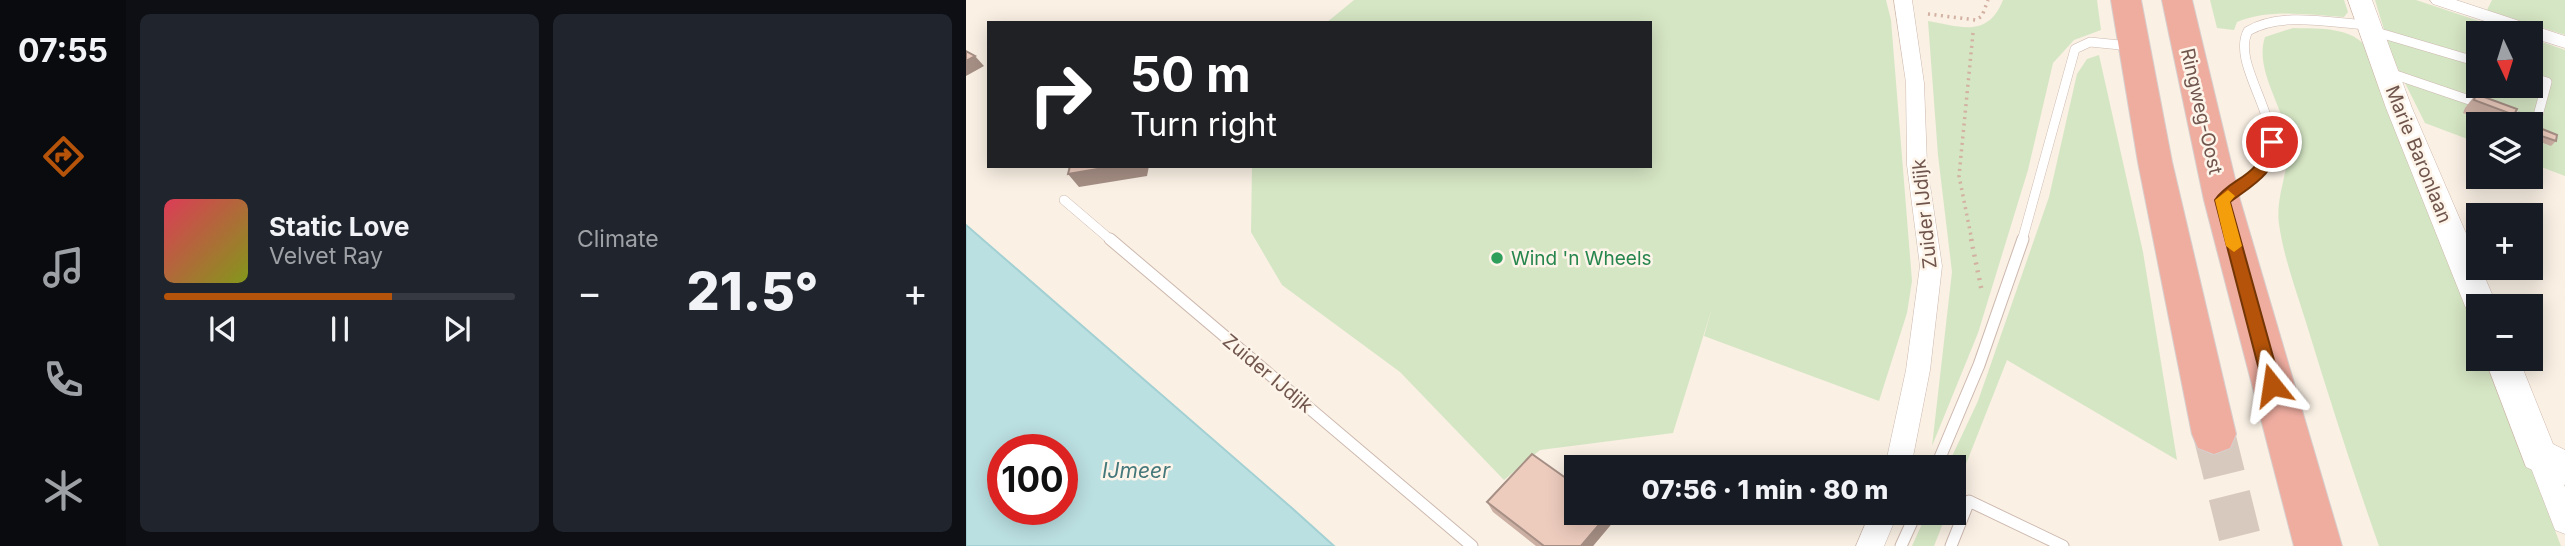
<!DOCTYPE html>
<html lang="en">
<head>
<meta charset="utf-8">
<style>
	:root { --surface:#171b24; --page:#20242c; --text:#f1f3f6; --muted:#9ea1a6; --line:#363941; --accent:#b45309 }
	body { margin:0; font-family:Inter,sans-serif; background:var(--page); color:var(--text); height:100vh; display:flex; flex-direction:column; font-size:26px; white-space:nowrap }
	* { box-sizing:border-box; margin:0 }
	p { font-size:23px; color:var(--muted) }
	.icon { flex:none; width:38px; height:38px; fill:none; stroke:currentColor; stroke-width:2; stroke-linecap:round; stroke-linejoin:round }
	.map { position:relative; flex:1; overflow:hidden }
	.sheet { display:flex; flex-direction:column; gap:14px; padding:14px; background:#0d0f14; width:840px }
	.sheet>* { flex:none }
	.hud { position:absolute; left:21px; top:21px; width:665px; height:147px; border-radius:0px; box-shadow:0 4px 18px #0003; background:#202124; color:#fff; overflow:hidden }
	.needle { width:46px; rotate:176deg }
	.buttons { position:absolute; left:1500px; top:21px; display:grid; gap:14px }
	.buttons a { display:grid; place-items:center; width:77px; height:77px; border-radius:0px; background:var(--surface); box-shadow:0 4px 18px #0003; font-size:35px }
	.speed { position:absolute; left:21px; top:434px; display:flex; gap:14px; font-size:35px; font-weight:700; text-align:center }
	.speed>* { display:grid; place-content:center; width:91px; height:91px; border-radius:50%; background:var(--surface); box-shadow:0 4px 18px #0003; line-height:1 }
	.speed .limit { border:10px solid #d22; background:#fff; color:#111 }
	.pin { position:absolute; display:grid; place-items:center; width:60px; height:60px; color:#fff; margin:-30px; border:4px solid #fff; border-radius:50%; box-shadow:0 2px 7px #0007 }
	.me { position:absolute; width:77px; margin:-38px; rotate:345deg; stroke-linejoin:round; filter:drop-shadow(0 0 5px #0008) }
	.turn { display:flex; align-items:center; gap:24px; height:147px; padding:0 28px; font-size:32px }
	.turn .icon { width:91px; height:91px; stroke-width:2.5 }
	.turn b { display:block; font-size:49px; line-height:60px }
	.big { font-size:52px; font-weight:800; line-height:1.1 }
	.sheet .card { flex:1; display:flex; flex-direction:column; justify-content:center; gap:10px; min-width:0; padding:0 24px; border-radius:10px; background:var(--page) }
	.song { display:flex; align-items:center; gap:21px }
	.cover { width:84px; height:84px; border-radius:10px; background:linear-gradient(135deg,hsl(350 70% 55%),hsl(70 70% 35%)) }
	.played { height:7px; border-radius:4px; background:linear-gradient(90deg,var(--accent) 65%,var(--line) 65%) }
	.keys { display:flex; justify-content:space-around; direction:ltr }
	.heat { display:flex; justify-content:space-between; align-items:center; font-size:38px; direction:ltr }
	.sheet .tiles { flex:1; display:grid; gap:14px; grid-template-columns:repeat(2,1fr) }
	.trip { position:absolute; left:598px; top:455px; width:402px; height:70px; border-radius:0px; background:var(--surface); box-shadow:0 4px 18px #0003; font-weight:800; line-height:70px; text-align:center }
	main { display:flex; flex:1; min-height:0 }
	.dock { display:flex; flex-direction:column; width:126px; justify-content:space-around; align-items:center; background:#090b0e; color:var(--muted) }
	.dock .icon { width:49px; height:49px }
	.dock .on { color:var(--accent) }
	.dock b { font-size:32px; color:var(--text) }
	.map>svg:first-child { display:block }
</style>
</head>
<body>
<main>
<nav class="dock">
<b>07:55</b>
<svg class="icon on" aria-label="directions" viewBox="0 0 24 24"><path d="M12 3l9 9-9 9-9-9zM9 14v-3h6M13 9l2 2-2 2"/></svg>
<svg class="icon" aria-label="music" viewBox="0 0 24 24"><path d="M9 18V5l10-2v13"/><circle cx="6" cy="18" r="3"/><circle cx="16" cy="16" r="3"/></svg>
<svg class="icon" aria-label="phone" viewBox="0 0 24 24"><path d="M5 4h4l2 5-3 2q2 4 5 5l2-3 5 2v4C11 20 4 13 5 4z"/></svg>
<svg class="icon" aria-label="climate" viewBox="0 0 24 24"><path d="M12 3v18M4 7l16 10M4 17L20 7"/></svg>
</nav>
<section class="sheet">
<div class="tiles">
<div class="card">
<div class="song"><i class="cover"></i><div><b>Static Love</b><p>Velvet Ray</p></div></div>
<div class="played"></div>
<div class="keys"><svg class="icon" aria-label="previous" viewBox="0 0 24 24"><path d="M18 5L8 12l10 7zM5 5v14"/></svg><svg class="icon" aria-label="pause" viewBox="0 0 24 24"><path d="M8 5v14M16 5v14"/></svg><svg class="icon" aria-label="next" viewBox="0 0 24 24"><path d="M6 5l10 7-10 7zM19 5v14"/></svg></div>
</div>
<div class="card"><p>Climate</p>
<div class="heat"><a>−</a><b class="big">21.5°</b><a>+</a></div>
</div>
</div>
</section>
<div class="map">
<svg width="1599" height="546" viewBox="0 0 1599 546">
	<rect width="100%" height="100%" fill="#faf0e4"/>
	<g fill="#d5e6c4">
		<path d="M388,0H920L925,20L946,281L941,313L913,401L738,336L746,308L707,433L574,450L538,480L434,372L316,285L285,232L286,166H684V23H360Z"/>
		<path d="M1037,0H1131L1135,30L1108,40L1087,63L1062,170L1012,333L966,446L986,272L972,155L962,21C995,27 1022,38 1037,0Z"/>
		<path d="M1244,0H1378L1382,12L1378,17C1343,15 1304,8 1271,22L1268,30L1251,28Z"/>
		<path d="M1409,0H1450L1549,33H1512V86H1564L1565,38L1599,50V176L1565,163L1564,124H1512V143L1459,123L1427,59Z"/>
		<path d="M1526,0H1599V35L1521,10Z"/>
		<path d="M1327,28C1354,29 1386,26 1403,50L1512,331V359H1523L1595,546H1413C1388,475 1365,404 1343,332C1333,298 1318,260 1313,224C1309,195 1325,168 1322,140C1318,107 1288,70 1299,37Z"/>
		<path d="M1133,55L1177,252L1211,460L1041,360L989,492V467H981L1012,401L1083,197L1111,74L1121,59Z"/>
		<path d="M961,513H981L968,546H946Z"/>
	</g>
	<path fill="#bbe0e2" stroke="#a2d0d3" stroke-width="2" fill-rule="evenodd" d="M0,225L327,509L368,546H0ZM37,450H96V509H37Z"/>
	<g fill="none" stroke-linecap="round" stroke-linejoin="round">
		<path stroke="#d8c9be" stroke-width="42" stroke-dasharray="42 21" stroke-linecap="butt" d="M1248,434L1276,546"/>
		<defs>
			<g id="lane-far1">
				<path d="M1407,31L1512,62"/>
				<path d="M1421,72L1518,105"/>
				<path d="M1537,111L1570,123L1581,82L1564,77"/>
				<path d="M1261,197C1274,187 1294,177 1302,162C1320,123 1264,64 1282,31C1315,11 1366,23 1402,25"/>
				<path d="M98,200L146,241"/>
				<path d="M1056,241L1109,49L1124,42L1164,46"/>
			</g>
			<g id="lane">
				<path d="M144,239L506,546"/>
				<path d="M970,467L1013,365L1057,239"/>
				<path d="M935,546L950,513"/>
				<path d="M985,546L1003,501L1097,546"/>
			</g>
			<g id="street">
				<path d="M928,0H946L958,83L961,165L976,266L964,370L945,467H919L940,370L954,266L941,165L940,83Z"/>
				<path d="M1464,0H1490L1599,36V48L1564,37V33H1555L1467,4Z"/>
				<path d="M1573,443L1582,446L1599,487V534L1589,530L1560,455L1564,446Z"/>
				<path d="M904,513H932L918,546H890Z"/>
			</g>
			<g id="secondary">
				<path d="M1382,0H1406L1446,108L1512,261V268H1515L1531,306H1512V318L1504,315L1499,306L1420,108Z"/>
				<path d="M1519,359H1553L1587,444L1599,450V485L1560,467Z"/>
			</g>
			<g id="highway">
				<path d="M1145,0H1175L1206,162L1270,434L1264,448L1248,454L1232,448L1226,434L1172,162Z"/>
				<path d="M1196,0H1226L1274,200L1376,546H1328L1238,200Z"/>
			</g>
		</defs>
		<use href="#lane-far1" stroke="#cdb9af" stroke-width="10"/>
		<use href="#lane" stroke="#cdb9af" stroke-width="13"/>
		<use href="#street" stroke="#cdb9af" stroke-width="1"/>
		<use href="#secondary" stroke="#cfb8ac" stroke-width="1"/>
		<use href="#highway" stroke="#d7cfcd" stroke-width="2"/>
		<g stroke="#d2b0a2" stroke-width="3.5" stroke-dasharray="2 4.5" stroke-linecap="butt">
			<path d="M962,14L1010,20L1016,16L1022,0"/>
			<path d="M1006,241L993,176L1007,33"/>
		</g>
		<path stroke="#d2b0a2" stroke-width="4.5" stroke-dasharray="2 6" stroke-linecap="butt" d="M1005,239L1016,292"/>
		<use href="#lane-far1" stroke="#fff" stroke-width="9"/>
		<use href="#lane" stroke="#fff" stroke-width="11"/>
		<use href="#street" fill="#fff" fill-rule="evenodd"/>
		<use href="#secondary" fill="#fff" fill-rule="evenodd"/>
		<use href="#highway" fill="#efada0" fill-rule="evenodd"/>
	</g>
	<g fill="#ccafa3">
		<path d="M1510,94L1548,115L1540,124H1526L1497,113L1499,108Z"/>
		<path d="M1566,125L1590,141L1585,146L1564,138V127Z"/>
		<path d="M521,502L611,513H645L648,521L627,546H570L527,512Z"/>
	</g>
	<g fill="#a68f85">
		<path d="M9,56L18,66L0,76V61Z"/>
		<path d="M149,166H183L181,176L113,187L102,174Z"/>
		<path d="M643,513H645L648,521L627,546H615Z"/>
	</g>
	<g fill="#edccbe" stroke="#a68f85" stroke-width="2">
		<path d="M0,51L9,56L0,61Z"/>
		<path d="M1510,94L1551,109L1548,115L1508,100Z"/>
		<path d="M1548,119L1563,124H1546Z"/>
		<path d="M1566,125L1591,135L1590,141L1564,132Z"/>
		<path d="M104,166H149L102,174Z"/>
		<path d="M566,454L611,486V513H643L615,546H578L521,502Z"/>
	</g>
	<path fill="#b45309" stroke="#753606" stroke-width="2" d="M1306,138L1313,142C1309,174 1288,184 1264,202L1315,385L1306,392L1297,385L1249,200C1266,176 1294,178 1299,142Z"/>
	<path fill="#f59e0b" d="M1262,190L1269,196L1264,202L1276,246L1268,252L1260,246L1249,200Z"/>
	<circle fill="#2e9e5b" stroke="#fdf4ea" stroke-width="2.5" cx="531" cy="258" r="7"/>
	<g text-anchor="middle" stroke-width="5" stroke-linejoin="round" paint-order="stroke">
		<g font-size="19" fill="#70554c" stroke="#fdf4ea">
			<text transform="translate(1236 111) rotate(77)" y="7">Ringweg-Oost</text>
			<text transform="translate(1453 154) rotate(68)" y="7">Marie Baronlaan</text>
			<text transform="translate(958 214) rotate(-96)" y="7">Zuider IJdijk</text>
			<text transform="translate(302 373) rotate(40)" y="7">Zuider IJdijk</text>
		</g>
		<g font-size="19" fill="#27864d" stroke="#fdf4ea" text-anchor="start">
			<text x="545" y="265">Wind 'n Wheels</text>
		</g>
		<g font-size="21" font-style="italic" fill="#44787b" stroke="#fdf4ea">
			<text x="170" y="478">IJmeer</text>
		</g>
	</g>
</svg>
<div class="buttons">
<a><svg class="needle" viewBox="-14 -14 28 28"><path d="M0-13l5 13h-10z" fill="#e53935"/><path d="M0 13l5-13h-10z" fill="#9ea1a6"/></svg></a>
<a><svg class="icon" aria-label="layers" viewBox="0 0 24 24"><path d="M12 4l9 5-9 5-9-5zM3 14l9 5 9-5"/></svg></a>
<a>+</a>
<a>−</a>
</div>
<div class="speed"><div class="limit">100</div></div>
<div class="pin" style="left:1306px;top:142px;background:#d93025"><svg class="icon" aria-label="arrive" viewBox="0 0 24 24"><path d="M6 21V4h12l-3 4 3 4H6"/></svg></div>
<svg class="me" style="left:1306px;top:385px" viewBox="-20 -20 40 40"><path d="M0-17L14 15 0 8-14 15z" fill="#b45309" stroke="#fff" stroke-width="4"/></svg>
<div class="trip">07:56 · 1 min · 80 m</div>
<div class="hud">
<div class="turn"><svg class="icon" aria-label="right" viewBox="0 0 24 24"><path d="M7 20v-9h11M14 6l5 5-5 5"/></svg><div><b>50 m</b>Turn right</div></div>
</div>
</div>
</main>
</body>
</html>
